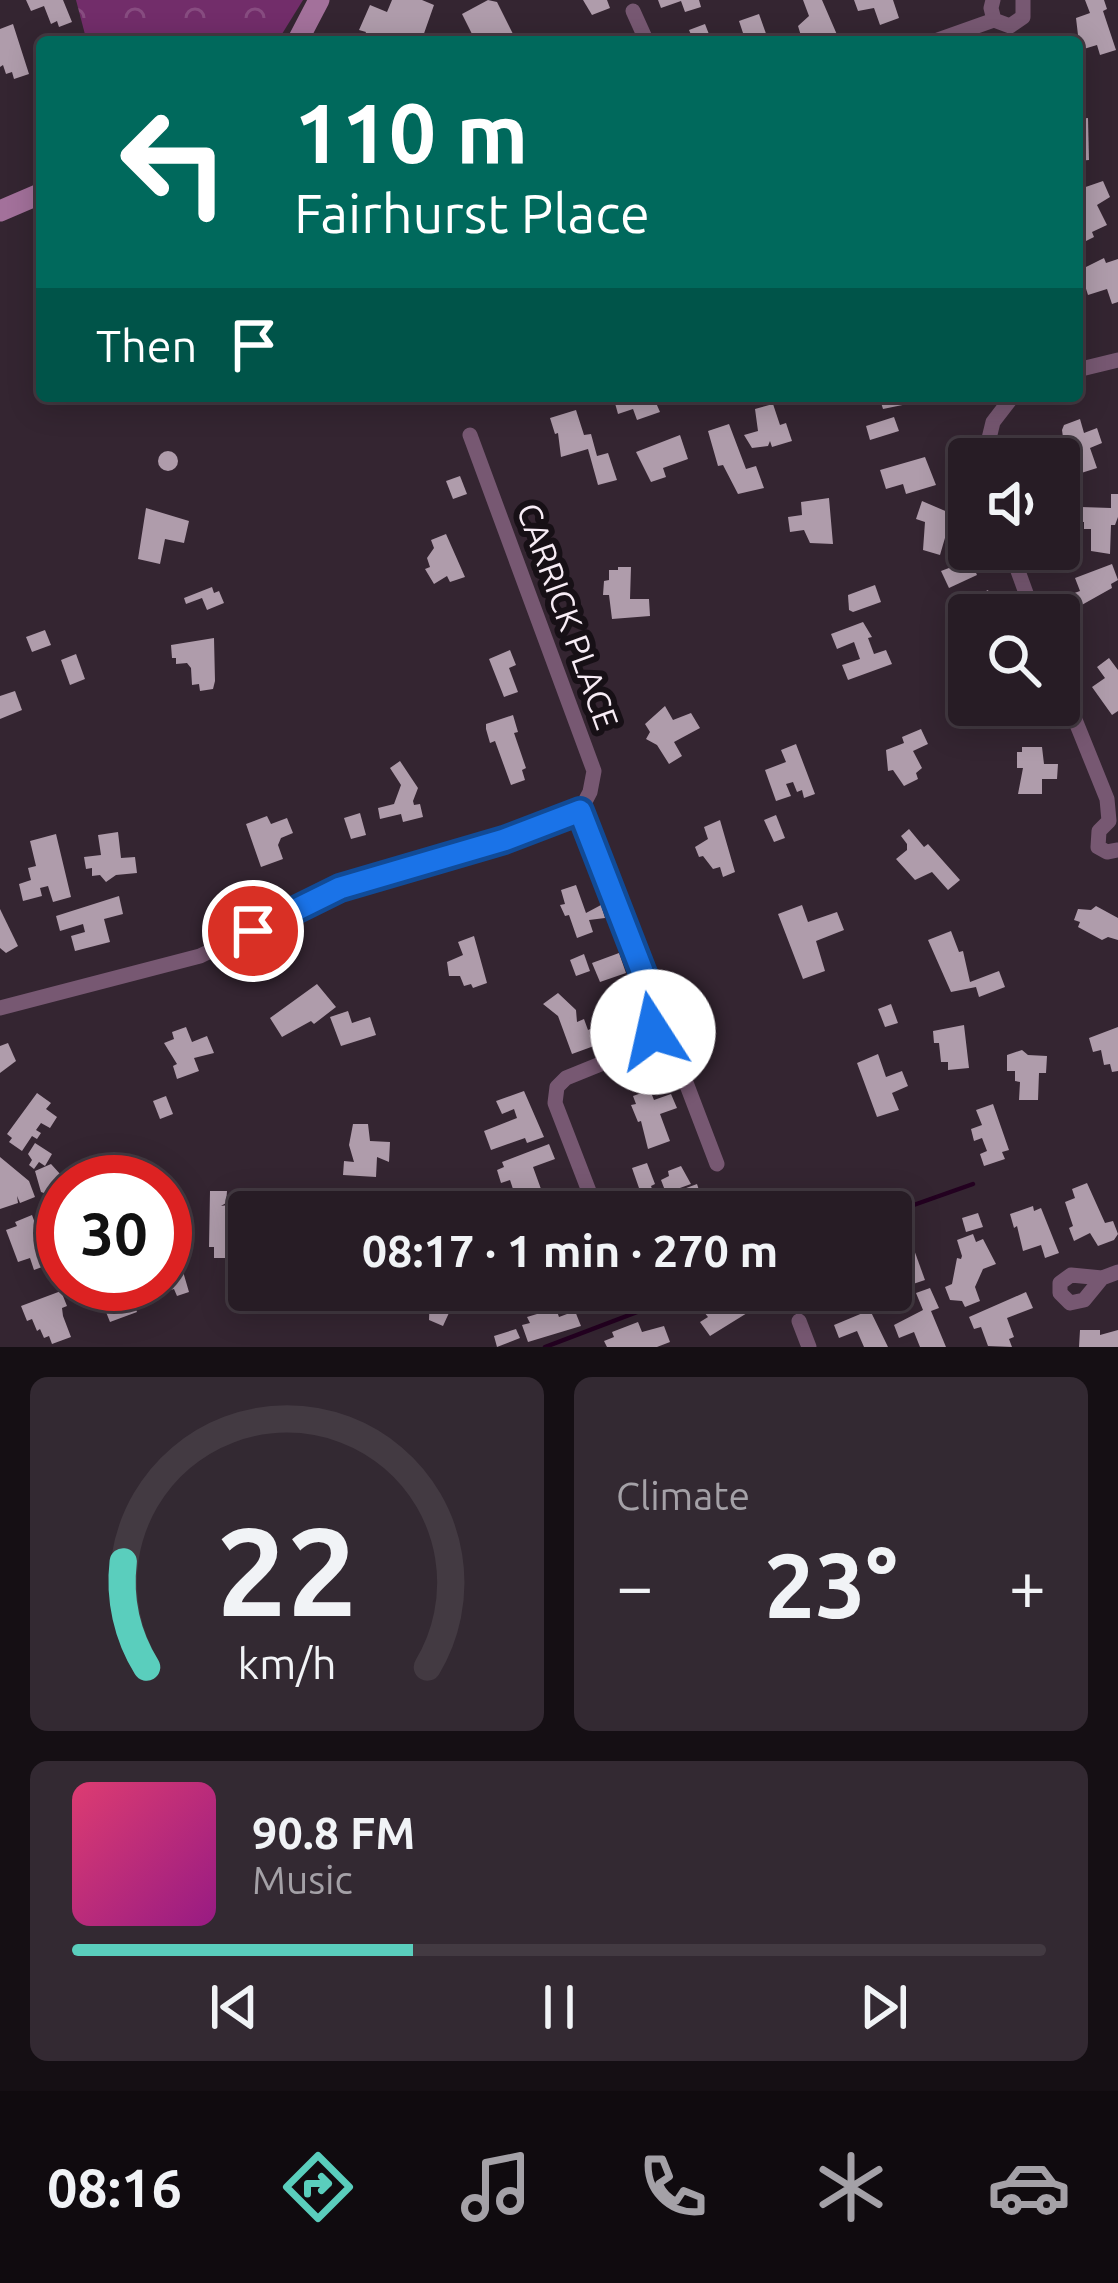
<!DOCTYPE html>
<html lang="en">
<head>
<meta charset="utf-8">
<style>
	:root { --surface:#271c25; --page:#332932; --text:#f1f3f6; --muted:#a4a1a7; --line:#433a42; --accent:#5acebd }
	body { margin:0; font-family:Ubuntu,sans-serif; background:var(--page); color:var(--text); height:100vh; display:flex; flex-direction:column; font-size:45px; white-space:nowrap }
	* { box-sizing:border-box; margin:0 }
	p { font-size:39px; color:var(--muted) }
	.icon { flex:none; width:66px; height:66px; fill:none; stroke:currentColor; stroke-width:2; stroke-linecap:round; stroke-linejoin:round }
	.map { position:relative; height:1347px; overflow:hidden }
	.panel { display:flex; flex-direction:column; gap:30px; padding:30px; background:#150f14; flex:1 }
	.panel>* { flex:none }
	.banner { position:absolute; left:36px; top:36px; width:1047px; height:366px; border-radius:12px; box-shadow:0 6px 30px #0003,0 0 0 3px var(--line); background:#00695c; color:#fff; overflow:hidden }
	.controls { position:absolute; left:948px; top:438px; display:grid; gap:24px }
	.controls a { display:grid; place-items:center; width:132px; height:132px; border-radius:12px; background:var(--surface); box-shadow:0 6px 30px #0003,0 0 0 3px var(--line); font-size:60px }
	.speed { position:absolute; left:36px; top:1155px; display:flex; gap:24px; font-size:60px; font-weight:700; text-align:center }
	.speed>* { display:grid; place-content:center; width:156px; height:156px; border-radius:50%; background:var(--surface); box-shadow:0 6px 30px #0003,0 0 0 3px var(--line); line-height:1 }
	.speed .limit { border:18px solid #d22; background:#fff; color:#111 }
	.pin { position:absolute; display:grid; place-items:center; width:102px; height:102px; color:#fff; margin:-51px; border:6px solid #fff; border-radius:50%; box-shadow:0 3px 12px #0007 }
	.me { position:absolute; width:132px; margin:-66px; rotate:350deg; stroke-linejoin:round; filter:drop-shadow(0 0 9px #0008) }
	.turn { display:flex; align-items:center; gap:42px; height:252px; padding:0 60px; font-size:54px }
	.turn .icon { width:156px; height:156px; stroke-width:2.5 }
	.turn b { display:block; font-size:84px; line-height:102px }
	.then { display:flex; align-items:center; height:114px; padding:0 60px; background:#0003; gap:24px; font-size:45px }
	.big { font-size:90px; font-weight:700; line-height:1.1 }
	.panel .card { flex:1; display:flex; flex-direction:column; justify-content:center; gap:18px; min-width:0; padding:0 42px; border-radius:18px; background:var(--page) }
	.panel .dial { align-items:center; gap:0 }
	.dial svg { height:312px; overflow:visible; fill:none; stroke:var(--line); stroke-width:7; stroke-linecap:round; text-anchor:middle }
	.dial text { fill:var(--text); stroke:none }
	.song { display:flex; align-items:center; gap:36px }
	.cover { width:144px; height:144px; border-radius:18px; background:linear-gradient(135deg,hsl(340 70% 55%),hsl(310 70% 35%)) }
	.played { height:12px; border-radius:6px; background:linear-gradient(90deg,var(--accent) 35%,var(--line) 35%) }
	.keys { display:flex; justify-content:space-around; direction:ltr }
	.heat { display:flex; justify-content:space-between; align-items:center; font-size:66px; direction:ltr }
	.panel .tiles { flex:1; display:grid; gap:30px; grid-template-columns:1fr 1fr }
	.card:last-child { grid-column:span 2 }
	.trip { position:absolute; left:228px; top:1191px; width:684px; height:120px; border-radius:12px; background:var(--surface); box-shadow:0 6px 30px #0003,0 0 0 3px var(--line); font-weight:700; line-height:120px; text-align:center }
	.tab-bar { display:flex; height:192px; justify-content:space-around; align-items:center; background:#100b0f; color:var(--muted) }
	.tab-bar .icon { width:84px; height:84px }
	.tab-bar .active { color:var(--accent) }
	.tab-bar b { font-size:54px; color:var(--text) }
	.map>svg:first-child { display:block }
</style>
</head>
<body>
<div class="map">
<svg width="1118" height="1347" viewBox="0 0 1118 1347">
	<defs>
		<pattern id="park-crowns" width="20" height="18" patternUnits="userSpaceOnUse" patternTransform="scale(3)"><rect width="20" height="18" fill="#722d6a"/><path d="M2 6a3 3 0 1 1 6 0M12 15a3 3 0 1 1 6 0" fill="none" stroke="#874c80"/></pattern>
	</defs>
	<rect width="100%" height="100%" fill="#342531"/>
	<path fill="url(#park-crowns)" d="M76,0H303L277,42H87Z"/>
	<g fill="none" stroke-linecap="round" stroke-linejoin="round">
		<g stroke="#230120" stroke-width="4.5">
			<path d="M891,1213L973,1184"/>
			<path d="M545,1347L695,1290"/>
		</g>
	</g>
	<g fill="#af9cab">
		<path d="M26,0H63L72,22L59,27L57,21L51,24L44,6L31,11Z"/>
		<path d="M392,0H422L434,5L421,42H362L366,32L359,30L370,5L387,12Z"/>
		<path d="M488,0L497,2L517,42H476L462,14Z"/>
		<path d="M583,0H607L610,8L592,15Z"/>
		<path d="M658,0H699L701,7L685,12L681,1L661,8Z"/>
		<path d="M803,0H822L838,37L824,41L822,36L815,38L814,35L802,39L798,26L809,16Z"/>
		<path d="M854,0H893L899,18L880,25L874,8L858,11Z"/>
		<path d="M1085,0H1104L1107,9L1103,11L1116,50L1100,55L1097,45L1077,51V42L1072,36L1078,35L1076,18L1090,13Z"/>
		<path d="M759,14L769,42H746L739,21Z"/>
		<path d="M13,24L29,74L14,79L12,72L6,74L3,65L0,67V29Z"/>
		<path d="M705,24L712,42H681L692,37L689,30Z"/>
		<path d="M1088,118L1089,160L1077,161V119Z"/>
		<path d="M1103,181L1110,197L1097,205L1107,225L1092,232L1094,237L1084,242L1080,233L1077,234V190Z"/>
		<path d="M1104,258L1106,263L1118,259V302L1112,304L1107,289L1088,295L1080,270Z"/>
		<path d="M613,396H653L660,412L637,420L633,409L618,414Z"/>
		<path d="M879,396H921L922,401L883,409Z"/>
		<path d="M773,404L780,425L786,423L792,441L772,447L770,441L768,446L752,448L744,435L758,431L755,409Z"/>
		<path d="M576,410L584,435L591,434L597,456L608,453L617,480L598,485L588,449L561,457L558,433L555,434L550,418Z"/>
		<path d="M894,417L899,431L870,440L866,426Z"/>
		<path d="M1080,419L1084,433L1097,428L1102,443L1090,448L1097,468L1078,474L1071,454L1065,452L1062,430L1064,425Z"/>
		<path d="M729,424L746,469L756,466L764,488L738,494L723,465L718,466L708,431Z"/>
		<path d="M680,435L688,459L663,468L666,477L651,482L636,452Z"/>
		<circle cx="168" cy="461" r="10"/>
		<path d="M925,457L936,485L906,494L903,484L886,489L880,470Z"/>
		<path d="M460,476L467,494L453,499L446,481Z"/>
		<path d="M1111,494H1118V517L1115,525H1111L1110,554L1091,551V529H1084V522H1080L1081,507L1111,508Z"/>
		<path d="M829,498L833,544L810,543L804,530L790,532L788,517L802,515L801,502Z"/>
		<path d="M922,501L964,519L959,542L952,540L954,534L947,531L940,555L923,550L925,522L916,519Z"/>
		<path d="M146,508L189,521L184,543L165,539L160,564L138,559Z"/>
		<path d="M446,534L465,577L450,582L447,576L434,584L425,569L430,567L427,558L434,548L431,540Z"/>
		<path d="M970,560L977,575L949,588L941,571Z"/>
		<path d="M1112,564L1118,580L1111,584L1112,588L1071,611L1066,596L1080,591L1075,578Z"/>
		<path d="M618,567H631L630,599H649L650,616L612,619L609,595H603L604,581L609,580V570H618Z"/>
		<path d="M875,585L881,602L853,612L849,610L848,595Z"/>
		<path d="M212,587L214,593L219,591L224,603L207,610L202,598L186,604L184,598Z"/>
		<path d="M988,590L997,615H969L962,621L956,606Z"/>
		<path d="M863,622L872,637L868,638L874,654L886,650L892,664L848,680L842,665L860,659L854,642L837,649L831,634Z"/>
		<path d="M45,630L51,645L32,652L26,637Z"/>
		<path d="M214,638L215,681L213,689L200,691L199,684L192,685L191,668L187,663L176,664V658H172L171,645Z"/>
		<path d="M510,650L516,665L509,668L518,692L504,697L489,659Z"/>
		<path d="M76,654L85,679L70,685L61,660Z"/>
		<path d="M1109,658L1118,670V711L1112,715L1092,687L1105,678L1097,667Z"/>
		<path d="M15,691L22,710L0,719V696Z"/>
		<path d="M665,706L673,720L691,713L700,728L674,742L682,756L669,764L657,745L646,739L650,732L645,724Z"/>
		<path d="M513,715L518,732L514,733L526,768L522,770L525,780L511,785L495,741L490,743L486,729V724Z"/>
		<path d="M921,729L928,744L913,751L922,768L916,773L918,779L904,786L893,770L888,771L886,750L904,743L902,737Z"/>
		<path d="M796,744L815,794L804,798L802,790L797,792L793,782L786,784L791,796L776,801L765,770L786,762L781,750Z"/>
		<path d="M1022,747H1042L1044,764H1058L1057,779H1042V794H1018L1023,768H1017V752H1022Z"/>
		<path d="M400,761L418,788L413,801L414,805L420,804L423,817L403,822L401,814L380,819L378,808L394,804L401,785L390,768Z"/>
		<path d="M360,813L366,835L351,839L344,818Z"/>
		<path d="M776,815L785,838L774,842L764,820Z"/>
		<path d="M267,816L271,824L287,818L293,833L281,838L278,845L283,859L261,867L246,824Z"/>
		<path d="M720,820L735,872L723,877L720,867L713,869L703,856L699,857L695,847L708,839L704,827Z"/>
		<path d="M909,829L924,847L928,844L960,880L948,890L932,872L915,880L896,859L907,850V844L901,836Z"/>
		<path d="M118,832L121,858L135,857L137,873L116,875L106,882L100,875L92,876V868L86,869L84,857L101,855L98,835Z"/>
		<path d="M56,834L71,897L53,902L48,886L40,888L42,896L23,901L19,884L31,880L28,868L36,866L30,841Z"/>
		<path d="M576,885L586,913L601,905L605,918L589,920L593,932L577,938L569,915L565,916L560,905L565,904L561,890Z"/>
		<path d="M119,896L123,914L104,919L110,942L75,951L71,936L85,932L83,924L60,931L56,916Z"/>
		<path d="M802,905L808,922L837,912L844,930L816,941L825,971L803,979L778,914Z"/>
		<path d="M1096,906L1118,918V940L1108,937L1102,940L1078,927L1080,922L1074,920L1078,909L1091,910Z"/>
		<path d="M0,909L18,946L6,953L0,948Z"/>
		<path d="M951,931L959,952L963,951L970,982L999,971L1005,987L979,997L976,987L951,992L928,940Z"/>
		<path d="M474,936L487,983L473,988L471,984L464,986L460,976H449L447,962L463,955L458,942Z"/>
		<path d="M619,953L626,973L600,982L592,963Z"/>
		<path d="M584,954L590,971L576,976L570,960Z"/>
		<path d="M317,984L336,1007L314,1024L311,1021L282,1037L270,1018Z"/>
		<path d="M558,993L576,1010L577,1022L584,1019L588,1030L610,1021L616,1038L572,1054L558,1016L543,1004Z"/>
		<path d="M891,1004L898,1023L885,1027L878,1009Z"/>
		<path d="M348,1011L352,1023L370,1017L376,1035L341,1046L330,1017Z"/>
		<path d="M964,1025L969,1068L948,1070V1062H941L939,1043H934L933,1031Z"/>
		<path d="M186,1027L192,1042L207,1036L214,1053L194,1058L199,1071L177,1079L173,1066L177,1064L164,1043L174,1039L172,1032Z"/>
		<path d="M1118,1027V1071L1112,1072L1110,1064L1104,1065L1101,1050L1093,1052L1089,1038Z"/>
		<path d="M8,1043L16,1061L0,1073V1046Z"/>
		<path d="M1022,1050L1028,1055L1047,1056L1046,1073H1039L1038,1100H1019L1020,1082L1015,1081V1071H1007V1055Z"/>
		<path d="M878,1054L886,1077L902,1071L908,1086L892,1093L899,1110L877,1117L857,1063Z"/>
		<path d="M650,1090L654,1100L671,1094L677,1108L660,1114L670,1141L648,1149L641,1121L638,1122L631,1105L636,1104L633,1096Z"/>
		<path d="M524,1091L544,1137L527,1143L525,1138L491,1150L484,1131L517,1118L514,1109L502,1114L496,1101Z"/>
		<path d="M37,1093L51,1103L46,1109L57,1117L50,1128L41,1123L36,1130L41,1133L37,1139L32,1136L22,1151L9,1142L12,1138L7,1134Z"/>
		<path d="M166,1096L173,1114L160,1119L153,1101Z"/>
		<path d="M993,1104L1009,1150L1002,1152L1005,1159L984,1166L980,1154L987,1151L982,1138L974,1141L971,1129L982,1125L976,1110Z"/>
		<path d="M353,1124H368L370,1141L390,1142L389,1162L377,1157L376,1177L343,1175L344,1161L354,1162L349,1145Z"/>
		<path d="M35,1143L52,1154L45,1166L39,1162L34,1169L29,1165L32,1160L28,1154Z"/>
		<path d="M549,1144L555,1159L533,1167L545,1200L524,1203L518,1188L513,1189L510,1180L501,1183L497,1170L504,1167L502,1162Z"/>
		<path d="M0,1157L29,1181L35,1197L20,1203L17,1196L18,1203L0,1209Z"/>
		<path d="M647,1163L655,1184L651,1186L660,1212H635L633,1206L625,1209L620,1195L639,1188L632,1168Z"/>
		<path d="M51,1164L61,1175L87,1165L93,1182H63V1194L55,1197L41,1192L35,1171Z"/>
		<path d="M681,1166L691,1184L666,1193L661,1180L669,1176L668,1171Z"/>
		<path d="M1087,1183L1105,1223L1113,1221L1118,1234L1114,1240L1098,1246L1090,1233L1074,1241L1069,1228L1073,1226L1065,1202L1075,1198L1072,1189Z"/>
		<path d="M697,1184L701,1196L711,1192L717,1207L686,1212L678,1191Z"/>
		<path d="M210,1191H227L226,1203L221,1206L228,1205V1224H249V1240L229,1239L225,1258H214V1247H209Z"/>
		<path d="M572,1195L579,1212H537L558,1204L557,1200Z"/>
		<path d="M63,1203V1240L60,1241L55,1228L47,1231L42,1216Z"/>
		<path d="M1033,1206L1034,1211L1041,1208L1059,1253L1045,1258L1041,1245L1023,1251L1017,1226L1014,1228L1010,1214Z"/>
		<path d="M978,1213L983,1227L966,1232L962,1218Z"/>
		<path d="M32,1215L50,1264L34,1270L30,1258L18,1262L6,1230L17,1226L15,1222Z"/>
		<path d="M904,1222L925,1280L913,1284L891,1239V1226Z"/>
		<path d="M172,1234L189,1292L177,1296L174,1289L167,1291L165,1285V1236Z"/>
		<path d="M973,1234L976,1242L983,1239L996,1264L983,1269L975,1287L980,1301L965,1307L962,1301L950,1300L945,1287L952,1284L957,1258L961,1259L962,1256L957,1240Z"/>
		<path d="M126,1284L137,1312L110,1322L106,1312L119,1306L115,1297L94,1300L89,1285Z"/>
		<path d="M930,1288L939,1308L931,1311L946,1347H920L914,1332L899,1338L894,1325L923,1310L916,1293Z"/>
		<path d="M430,1290L485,1292L484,1307L453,1304L443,1326L429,1320Z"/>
		<path d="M578,1290H632L635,1299L585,1314Z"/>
		<path d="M723,1290H736L741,1297L758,1290L765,1302L710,1336L700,1322L708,1317L704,1312L724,1298L720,1292Z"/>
		<path d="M822,1290H849L840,1305L819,1295Z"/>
		<path d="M61,1291L67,1306L62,1308L63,1316L71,1337L52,1344L49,1336L44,1338L40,1329L37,1331L32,1319L27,1321L21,1306Z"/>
		<path d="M1026,1292L1033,1308L1007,1318L1014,1337L1009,1339L1012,1347L988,1346L981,1327L974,1329L969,1317Z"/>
		<path d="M546,1301L548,1305L554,1303L559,1317L575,1311L581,1326L528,1342L522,1325L530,1323L527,1317L537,1314L534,1306Z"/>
		<path d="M870,1310L888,1347H864L857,1331L839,1338L834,1325Z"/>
		<path d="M638,1322L642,1332L664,1326L670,1342L657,1347H607L604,1341L614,1337L612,1332Z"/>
		<path d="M516,1329L520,1338L497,1347L494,1336Z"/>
		<path d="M1080,1330H1100V1335L1118,1330V1347H1079Z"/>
	</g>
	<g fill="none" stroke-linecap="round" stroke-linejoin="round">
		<g stroke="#775872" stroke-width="15">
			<path d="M993,0L991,8L994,20L1010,26L1023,17V0"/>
			<path d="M633,11L647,42"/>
			<path d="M932,42L994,20"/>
			<path d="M1077,370L1118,360"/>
			<path d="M470,435L594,771L590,792L580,811"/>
			<path d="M984,459L993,422L1013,396"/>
			<path d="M1010,549L1034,615"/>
			<path d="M1059,680L1107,799L1109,821L1099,831L1098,847L1107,852L1118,850"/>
			<path d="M580,811L653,999V1032L672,1046L717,1164"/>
			<path d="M0,1008L200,956L341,888L504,840L580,811"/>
			<path d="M597,1212L555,1103L557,1087L566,1078L640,1048L653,1032"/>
			<path d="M1102,1278L1084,1300L1070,1303L1060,1293V1283L1071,1275L1102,1278L1118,1272"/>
			<path d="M799,1321L809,1347"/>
		</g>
		<g stroke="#a3719b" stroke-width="21">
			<path d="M297,42L319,0"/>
			<path d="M0,211L42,193"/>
		</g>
	</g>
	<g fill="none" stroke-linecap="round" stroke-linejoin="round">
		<defs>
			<path id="route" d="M253,931L340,888L504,840L580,811L653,999V1032"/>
		</defs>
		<use href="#route" stroke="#114b97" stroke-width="30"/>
		<use href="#route" stroke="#1a73e8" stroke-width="21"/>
	</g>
	<g text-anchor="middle" stroke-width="12" stroke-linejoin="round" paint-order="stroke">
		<g font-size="33" fill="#f7ecf5" stroke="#171016">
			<text transform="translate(568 616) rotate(70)" y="12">CARRICK PLACE</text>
		</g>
	</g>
</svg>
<div class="controls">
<a><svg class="icon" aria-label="sound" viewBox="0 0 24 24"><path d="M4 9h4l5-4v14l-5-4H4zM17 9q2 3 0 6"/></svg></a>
<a><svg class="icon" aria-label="search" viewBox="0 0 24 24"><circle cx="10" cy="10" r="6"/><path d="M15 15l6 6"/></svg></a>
</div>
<div class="speed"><div class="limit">30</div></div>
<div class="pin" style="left:253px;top:931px;background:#d93025"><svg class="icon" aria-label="arrive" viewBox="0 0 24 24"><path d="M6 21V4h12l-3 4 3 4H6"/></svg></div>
<svg class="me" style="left:653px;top:1032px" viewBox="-20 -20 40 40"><circle r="19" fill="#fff"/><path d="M0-13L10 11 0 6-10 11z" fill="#1a73e8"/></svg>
<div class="trip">08:17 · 1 min · 270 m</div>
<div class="banner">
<div class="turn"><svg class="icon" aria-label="left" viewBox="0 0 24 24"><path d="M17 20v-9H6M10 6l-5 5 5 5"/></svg><div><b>110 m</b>Fairhurst Place</div></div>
<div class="then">Then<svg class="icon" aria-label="arrive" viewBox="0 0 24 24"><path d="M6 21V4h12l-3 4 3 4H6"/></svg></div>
</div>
</div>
<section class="panel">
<div class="tiles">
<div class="card dial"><svg viewBox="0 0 100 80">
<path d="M14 69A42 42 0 1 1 86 69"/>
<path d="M14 69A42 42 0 0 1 8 42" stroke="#5acebd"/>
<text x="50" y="56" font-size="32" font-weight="700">22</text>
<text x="50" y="72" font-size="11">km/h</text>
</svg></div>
<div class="card"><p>Climate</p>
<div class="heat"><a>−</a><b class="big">23°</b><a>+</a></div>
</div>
<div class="card">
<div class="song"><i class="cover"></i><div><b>90.8 FM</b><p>Music</p></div></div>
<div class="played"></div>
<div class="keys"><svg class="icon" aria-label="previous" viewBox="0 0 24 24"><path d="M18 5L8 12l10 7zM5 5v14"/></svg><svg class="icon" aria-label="pause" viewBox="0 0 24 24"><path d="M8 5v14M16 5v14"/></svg><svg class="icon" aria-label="next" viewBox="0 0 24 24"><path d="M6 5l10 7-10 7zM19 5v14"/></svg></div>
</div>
</div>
</section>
<nav class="tab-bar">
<b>08:16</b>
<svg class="icon active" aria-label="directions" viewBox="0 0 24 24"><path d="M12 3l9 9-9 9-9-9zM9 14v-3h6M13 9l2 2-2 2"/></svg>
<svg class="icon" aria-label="music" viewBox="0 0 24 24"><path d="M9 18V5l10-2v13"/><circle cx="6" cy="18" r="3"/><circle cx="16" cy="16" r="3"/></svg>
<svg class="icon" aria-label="phone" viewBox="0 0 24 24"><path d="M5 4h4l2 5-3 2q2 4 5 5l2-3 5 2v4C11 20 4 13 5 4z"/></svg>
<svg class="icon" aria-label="climate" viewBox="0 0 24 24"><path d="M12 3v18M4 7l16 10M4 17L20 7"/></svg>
<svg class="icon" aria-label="car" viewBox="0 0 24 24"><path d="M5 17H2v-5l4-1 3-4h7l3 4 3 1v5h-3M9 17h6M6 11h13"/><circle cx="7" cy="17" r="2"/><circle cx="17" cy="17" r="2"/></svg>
</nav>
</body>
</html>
